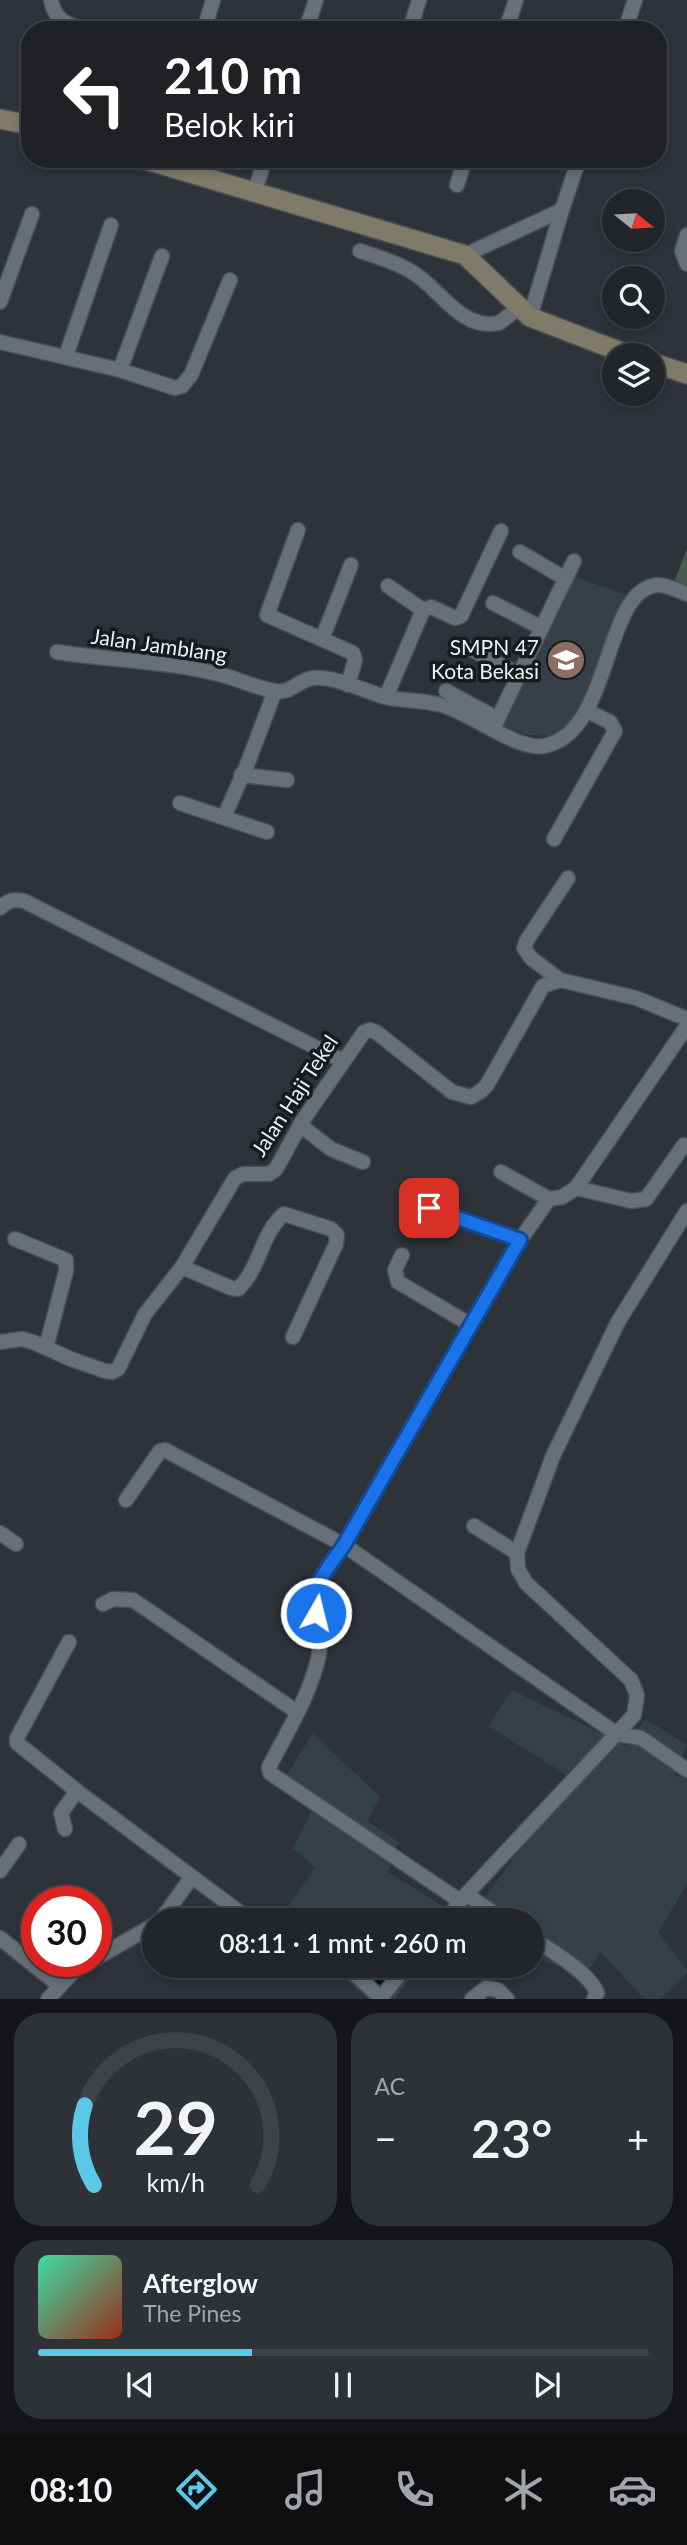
<!DOCTYPE html>
<html lang="id">
<head>
<meta charset="utf-8">
<style>
	:root { --surface:#22262b; --page:#2e3237; --text:#f1f3f6; --muted:#a2a5a9; --line:#3f4347; --accent:#5cc7e7 }
	body { margin:0; font-family:Lato,sans-serif; background:var(--page); color:var(--text); height:100vh; display:flex; flex-direction:column; font-size:26px; white-space:nowrap }
	* { box-sizing:border-box; margin:0 }
	p { font-size:23px; color:var(--muted) }
	.icon { flex:none; width:38px; height:38px; fill:none; stroke:currentColor; stroke-width:2; stroke-linecap:round; stroke-linejoin:round }
	.map { position:relative; height:1999px; overflow:hidden }
	.drawer { display:flex; flex-direction:column; gap:14px; padding:14px; background:#131518; flex:1 }
	.drawer>* { flex:none }
	.top-card { position:absolute; left:21px; top:21px; width:646px; height:147px; border-radius:28px; box-shadow:0 4px 10px #0003,0 0 0 2px var(--line); background:#202124; color:#fff; overflow:hidden }
	.needle { width:46px; rotate:108deg }
	.fabs { position:absolute; left:602px; top:189px; display:grid; gap:14px }
	.fabs a { display:grid; place-items:center; width:63px; height:63px; border-radius:50%; background:var(--surface); box-shadow:0 4px 10px #0003,0 0 0 2px var(--line); font-size:35px }
	.speed { position:absolute; left:21px; top:1886px; display:flex; gap:14px; font-size:35px; font-weight:700; text-align:center }
	.speed>* { display:grid; place-content:center; width:91px; height:91px; border-radius:50%; background:var(--surface); box-shadow:0 4px 10px #0003,0 0 0 2px var(--line); line-height:1 }
	.speed .limit { border:10px solid #d22; background:#fff; color:#111 }
	.pin { position:absolute; display:grid; place-items:center; width:60px; height:60px; color:#fff; margin:-30px; border-radius:14px; box-shadow:0 4px 10px #0006 }
	.me { position:absolute; width:77px; margin:-38px; rotate:8deg; stroke-linejoin:round; filter:drop-shadow(0 0 5px #0008) }
	.turn { display:flex; align-items:center; gap:24px; height:147px; padding:0 28px; font-size:32px }
	.turn .icon { width:91px; height:91px; stroke-width:2.5 }
	.turn b { display:block; font-size:49px; line-height:60px }
	.big { font-size:52px; font-weight:600; line-height:1.1 }
	.drawer .tile { flex:1; display:flex; flex-direction:column; justify-content:center; gap:10px; min-width:0; padding:0 24px; border-radius:28px; background:var(--page) }
	.drawer .dial { align-items:center; gap:0 }
	.dial svg { height:182px; overflow:visible; fill:none; stroke:var(--line); stroke-width:7; stroke-linecap:round; text-anchor:middle }
	.dial text { fill:var(--text); stroke:none }
	.song { display:flex; align-items:center; gap:21px }
	.cover { width:84px; height:84px; border-radius:10px; background:linear-gradient(135deg,hsl(160 70% 55%),hsl(10 70% 35%)) }
	.played { height:7px; border-radius:4px; background:linear-gradient(90deg,var(--accent) 35%,var(--line) 35%) }
	.keys { display:flex; justify-content:space-around; direction:ltr }
	.heat { display:flex; justify-content:space-between; align-items:center; font-size:38px; direction:ltr }
	.drawer .tiles { flex:1; display:grid; gap:14px; grid-template-columns:1fr 1fr }
	.tile:last-child { grid-column:span 2 }
	.trip { position:absolute; left:142px; top:1908px; width:402px; height:70px; border-radius:35px; background:var(--surface); box-shadow:0 4px 10px #0003,0 0 0 2px var(--line); font-weight:600; line-height:70px; text-align:center }
	.dock { display:flex; height:112px; justify-content:space-around; align-items:center; background:#0e0f11; color:var(--muted) }
	.dock .icon { width:49px; height:49px }
	.dock .selected { color:var(--accent) }
	.dock b { font-size:32px; color:var(--text) }
	.map>svg:first-child { display:block }
</style>
</head>
<body>
<div class="map">
<svg width="687" height="1999" viewBox="0 0 687 1999">
	<rect width="100%" height="100%" fill="#2d3339"/>
	<g fill="#354049">
		<path d="M570,575L629,596L577,723L565,732L546,736L528,735L499,725Z"/>
		<path d="M512,1690L627,1746L645,1719L687,1745L674,1776L687,1777V1884L658,1933L687,1970V1973L660,1999H644L601,1952L582,1978L532,1954V1920H469L571,1778L488,1726Z"/>
		<path d="M313,1733L380,1797L367,1821L399,1842L388,1872L465,1920L280,1918L315,1868L293,1848L316,1803L283,1781Z"/>
		<path d="M331,1965H420L395,1999H368Z"/>
	</g>
	<path fill="#485c4e" d="M687,549V588L674,582Z"/>
	<path fill="#031d20" stroke="#495d60" stroke-width="2" d="M343,1965H382L398,1977L385,1995Z"/>
	<g fill="none" stroke-linecap="round" stroke-linejoin="round">
		<defs>
			<g id="street">
				<path d="M51,0C54,20 68,25 86,30"/>
				<path d="M204,30L213,0"/>
				<path d="M306,30L316,0"/>
				<path d="M410,30L419,0"/>
				<path d="M506,30L516,0"/>
				<path d="M625,30L635,0"/>
				<path d="M457,185L465,159"/>
				<path d="M254,194L265,159"/>
				<path d="M687,235L682,251L687,264"/>
				<path d="M360,251C378,257 396,262 412,272C440,288 460,331 499,323L520,307"/>
				<path d="M465,255L562,210"/>
				<path d="M0,302L32,214"/>
				<path d="M530,317L562,210L579,159"/>
				<path d="M0,342L120,370L175,388L182,386L191,375L230,280"/>
				<path d="M66,356L111,225"/>
				<path d="M120,370L162,256"/>
				<path d="M298,530L267,615L353,653L355,660L348,685"/>
				<path d="M520,552L566,579"/>
				<path d="M493,603L542,628"/>
				<path d="M423,610L431,607L455,618L461,616L501,531"/>
				<path d="M322,639L351,565"/>
				<path d="M471,649L519,675"/>
				<path d="M57,652C109,660 163,661 214,673C235,677 254,688 275,691C291,694 298,680 313,678C334,676 365,691 385,697C402,701 420,700 437,704C468,710 516,751 544,746C613,733 602,591 657,585C665,584 679,591 687,594"/>
				<path d="M446,691L498,719"/>
				<path d="M386,697L423,610L388,586"/>
				<path d="M493,729L574,561"/>
				<path d="M241,775L287,780"/>
				<path d="M180,803L267,832"/>
				<path d="M224,817L247,765L275,691"/>
				<path d="M554,839L615,731L610,722L587,711"/>
				<path d="M0,908C8,900 14,899 24,901L343,1061"/>
				<path d="M560,980L531,958L524,948L527,940L568,878"/>
				<path d="M300,1125L331,1149L363,1162"/>
				<path d="M501,1172L549,1199"/>
				<path d="M576,1188L631,1201L646,1199L684,1145"/>
				<path d="M429,1208L520,1240"/>
				<path d="M15,1239L66,1260V1271L46,1348"/>
				<path d="M402,1255L395,1270L398,1282L471,1325"/>
				<path d="M182,1267L231,1288L238,1289C260,1269 261,1233 284,1214L331,1229L337,1235L336,1244L293,1337"/>
				<path d="M0,1342L22,1339L33,1342L71,1359L105,1371L112,1372L118,1369L145,1314L182,1267L235,1178L243,1174H269L276,1169L303,1120L364,1032L370,1030L376,1032L452,1092L471,1097L481,1091L487,1085L543,986L560,980L636,998L687,1019"/>
				<path d="M126,1500L160,1451L165,1450L344,1545L617,1734L641,1738L687,1770"/>
				<path d="M474,1526L517,1553"/>
				<path d="M0,1533L16,1544"/>
				<path d="M103,1604L113,1599L133,1600L297,1712"/>
				<path d="M69,1642L17,1738V1743L77,1791L250,1920"/>
				<path d="M65,1829L61,1813L77,1791"/>
				<path d="M0,1871L19,1844"/>
				<path d="M467,1895L504,1920"/>
				<path d="M460,1901L270,1773L269,1767C287,1732 309,1697 318,1659C323,1640 314,1620 313,1601C313,1582 334,1560 344,1545L520,1240L549,1199L562,1197L576,1188L687,1026"/>
				<path d="M161,1920L191,1878"/>
				<path d="M447,1920L460,1901L634,1715L637,1695L631,1680L526,1583L518,1569L517,1553L553,1456L618,1322L687,1211"/>
				<path d="M0,1938L60,1986"/>
				<path d="M532,1938C550,1950 590,1973 597,1993L594,1999"/>
				<path d="M96,1958L154,1925"/>
				<path d="M345,1965L381,1998"/>
				<path d="M48,1999L73,1972L90,1962"/>
				<path d="M380,1999L407,1965"/>
				<path d="M472,1999L486,1988L498,1990L507,1999"/>
			</g>
			<g id="secondary">
				<path d="M0,119L30,125"/>
				<path d="M143,159L465,255L530,317L629,355"/>
				<path d="M653,363L687,374"/>
			</g>
		</defs>
		<use href="#street" stroke="#494e53" stroke-width="17"/>
		<use href="#secondary" stroke="#494e53" stroke-width="22"/>
		<use href="#street" stroke="#686f76" stroke-width="14"/>
		<use href="#secondary" stroke="#7f7b68" stroke-width="19"/>
	</g>
	<g fill="none" stroke-linecap="round" stroke-linejoin="round">
		<defs>
			<path id="route" d="M316,1613C310,1585 329,1567 344,1545L520,1240L429,1208"/>
		</defs>
		<use href="#route" stroke="#114b97" stroke-width="18"/>
		<use href="#route" stroke="#1a73e8" stroke-width="12"/>
	</g>
	<defs>
		<symbol id="school-disc" viewBox="-11 -11 22 22"><circle r="9.5" fill="#8d6e63" stroke="#181b1d"/><path d="M0-5L7-2L0 1L-7-2ZM-4 1L0 2.5L4 1V4Q0 6-4 4Z" fill="#fff"/></symbol>
	</defs>
	<g fill-rule="evenodd">
		<use href="#school-disc" x="544" y="638" width="44" height="44"/>
	</g>
	<g text-anchor="middle" stroke-width="7" stroke-linejoin="round" paint-order="stroke">
		<g font-size="21" fill="#edf1f4" stroke="#181b1d">
			<text transform="translate(159 646) rotate(8)" y="7">Jalan Jamblang</text>
			<text transform="translate(295 1096) rotate(-57)" y="7">Jalan Haji Tekel</text>
		</g>
		<g font-size="21" fill="#edf1f4" stroke="#181b1d" text-anchor="end">
			<text x="539" y="655">SMPN 47<tspan x="539" dy="24">Kota Bekasi</tspan></text>
		</g>
	</g>
</svg>
<div class="fabs">
<a><svg class="needle" viewBox="-14 -14 28 28"><path d="M0-13l5 13h-10z" fill="#e53935"/><path d="M0 13l5-13h-10z" fill="#a2a5a9"/></svg></a>
<a><svg class="icon" aria-label="search" viewBox="0 0 24 24"><circle cx="10" cy="10" r="6"/><path d="M15 15l6 6"/></svg></a>
<a><svg class="icon" aria-label="layers" viewBox="0 0 24 24"><path d="M12 4l9 5-9 5-9-5zM3 14l9 5 9-5"/></svg></a>
</div>
<div class="speed"><div class="limit">30</div></div>
<div class="pin" style="left:429px;top:1208px;background:#d93025"><svg class="icon" aria-label="arrive" viewBox="0 0 24 24"><path d="M6 21V4h12l-3 4 3 4H6"/></svg></div>
<svg class="me" style="left:316px;top:1613px" viewBox="-20 -20 40 40"><circle r="17" fill="#1a73e8" stroke="#fff" stroke-width="3"/><path d="M0-11L8 9 0 5-8 9z" fill="#fff"/></svg>
<div class="trip">08:11 · 1 mnt · 260 m</div>
<div class="top-card">
<div class="turn"><svg class="icon" aria-label="left" viewBox="0 0 24 24"><path d="M17 20v-9H6M10 6l-5 5 5 5"/></svg><div><b>210 m</b>Belok kiri</div></div>
</div>
</div>
<section class="drawer">
<div class="tiles">
<div class="tile dial"><svg viewBox="0 0 100 80">
<path d="M14 69A42 42 0 1 1 86 69"/>
<path d="M14 69A42 42 0 0 1 10 34" stroke="#5cc7e7"/>
<text x="50" y="56" font-size="32" font-weight="700">29</text>
<text x="50" y="72" font-size="11">km/h</text>
</svg></div>
<div class="tile"><p>AC</p>
<div class="heat"><a>−</a><b class="big">23°</b><a>+</a></div>
</div>
<div class="tile">
<div class="song"><i class="cover"></i><div><b>Afterglow</b><p>The Pines</p></div></div>
<div class="played"></div>
<div class="keys"><svg class="icon" aria-label="previous" viewBox="0 0 24 24"><path d="M18 5L8 12l10 7zM5 5v14"/></svg><svg class="icon" aria-label="pause" viewBox="0 0 24 24"><path d="M8 5v14M16 5v14"/></svg><svg class="icon" aria-label="next" viewBox="0 0 24 24"><path d="M6 5l10 7-10 7zM19 5v14"/></svg></div>
</div>
</div>
</section>
<nav class="dock">
<b>08:10</b>
<svg class="icon selected" aria-label="directions" viewBox="0 0 24 24"><path d="M12 3l9 9-9 9-9-9zM9 14v-3h6M13 9l2 2-2 2"/></svg>
<svg class="icon" aria-label="music" viewBox="0 0 24 24"><path d="M9 18V5l10-2v13"/><circle cx="6" cy="18" r="3"/><circle cx="16" cy="16" r="3"/></svg>
<svg class="icon" aria-label="phone" viewBox="0 0 24 24"><path d="M5 4h4l2 5-3 2q2 4 5 5l2-3 5 2v4C11 20 4 13 5 4z"/></svg>
<svg class="icon" aria-label="climate" viewBox="0 0 24 24"><path d="M12 3v18M4 7l16 10M4 17L20 7"/></svg>
<svg class="icon" aria-label="car" viewBox="0 0 24 24"><path d="M5 17H2v-5l4-1 3-4h7l3 4 3 1v5h-3M9 17h6M6 11h13"/><circle cx="7" cy="17" r="2"/><circle cx="17" cy="17" r="2"/></svg>
</nav>
</body>
</html>
